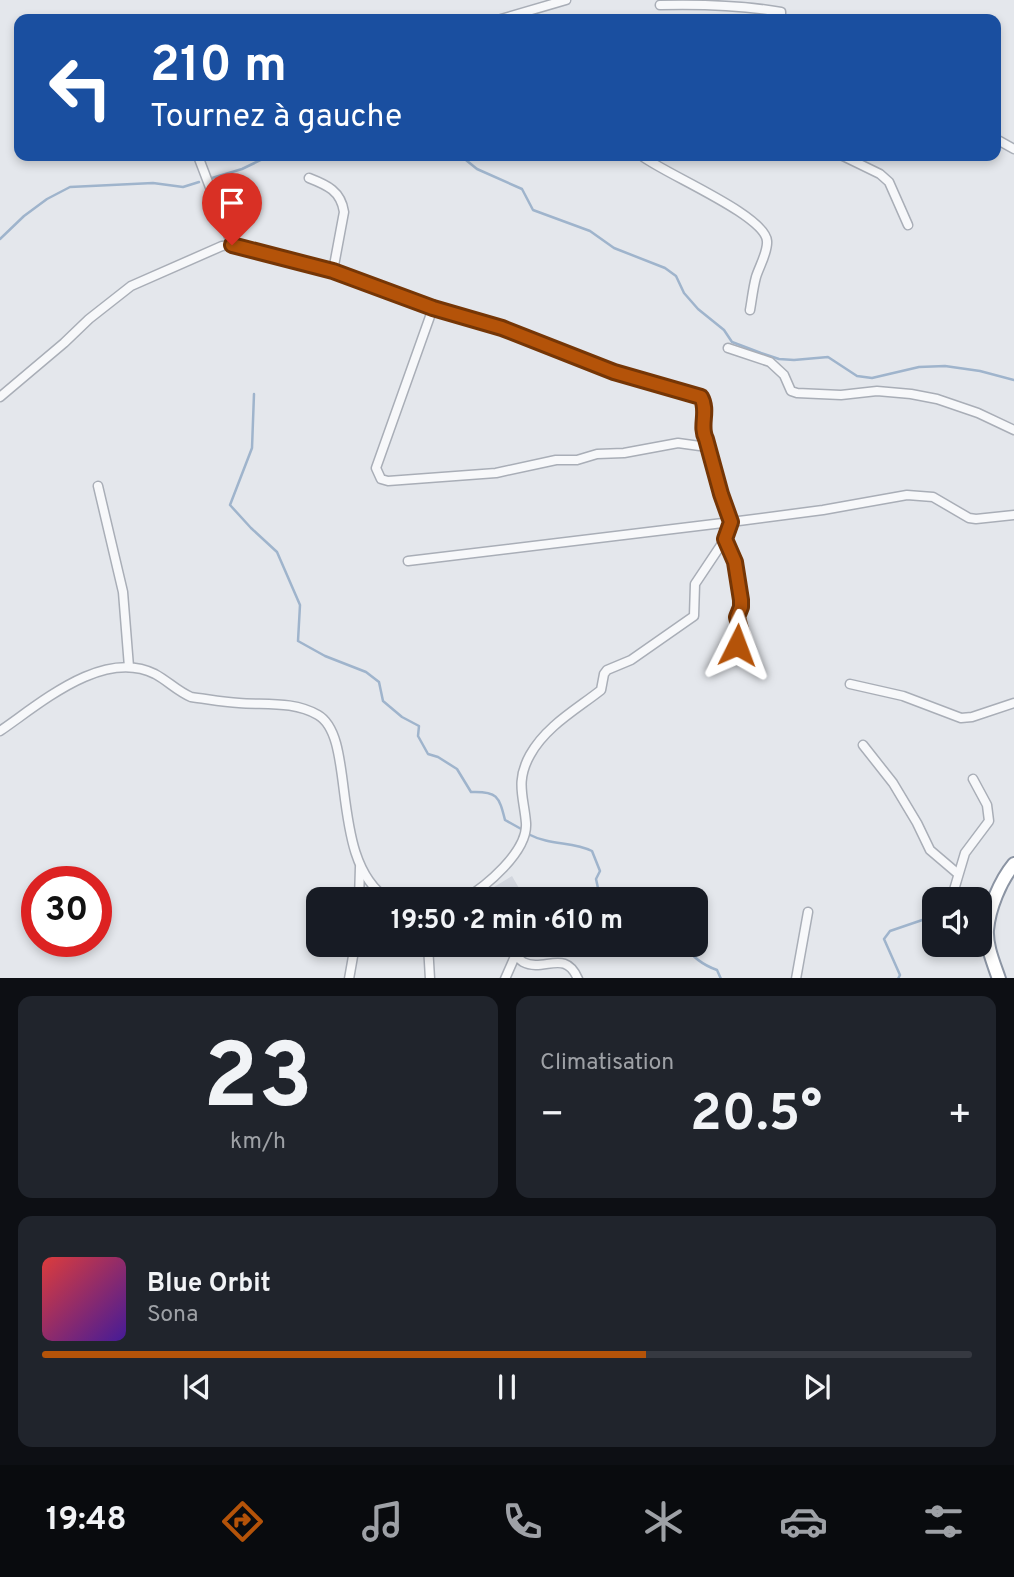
<!DOCTYPE html>
<html lang="fr">
<head>
<meta charset="utf-8">
<style>
	:root { --surface:#171b24; --page:#20242c; --text:#f1f3f6; --muted:#9ea1a6; --line:#363941; --accent:#b45309 }
	body { margin:0; font-family:Overpass,sans-serif; background:var(--page); color:var(--text); height:100vh; display:flex; flex-direction:column; font-size:26px; white-space:nowrap }
	* { box-sizing:border-box; margin:0 }
	p { font-size:23px; color:var(--muted) }
	.icon { flex:none; width:38px; height:38px; fill:none; stroke:currentColor; stroke-width:2; stroke-linecap:round; stroke-linejoin:round }
	.map { position:relative; height:978px; overflow:hidden }
	.sheet { display:flex; flex-direction:column; gap:18px; padding:18px; background:#0d0f14; flex:1 }
	.sheet>* { flex:none }
	.hud { position:absolute; left:14px; top:14px; width:987px; height:147px; border-radius:14px; box-shadow:0 4px 10px #0003; background:#1a4fa0; color:#fff; overflow:hidden }
	.buttons { position:absolute; left:922px; top:887px; display:grid; gap:14px }
	.buttons a { display:grid; place-items:center; width:70px; height:70px; border-radius:14px; background:var(--surface); box-shadow:0 4px 10px #0003; font-size:35px }
	.speed { position:absolute; left:21px; top:866px; display:flex; gap:14px; font-size:35px; font-weight:700; text-align:center }
	.speed>* { display:grid; place-content:center; width:91px; height:91px; border-radius:50%; background:var(--surface); box-shadow:0 4px 10px #0003; line-height:1 }
	.speed .limit { border:10px solid #d22; background:#fff; color:#111 }
	.pin { position:absolute; display:grid; place-items:center; width:60px; height:60px; color:#fff; margin:-72px -30px; border-radius:50% 50% 50% 0; rotate:-45deg; box-shadow:0 0 7px #0007 }
	.pin .icon { rotate:45deg }
	.me { position:absolute; width:77px; margin:-38px; rotate:3deg; stroke-linejoin:round; filter:drop-shadow(0 0 5px #0008) }
	.turn { display:flex; align-items:center; gap:24px; height:147px; padding:0 21px; font-size:32px }
	.turn .icon { width:91px; height:91px; stroke-width:2.5 }
	.turn b { display:block; font-size:49px; line-height:60px }
	.big { font-size:52px; font-weight:700; line-height:1.1 }
	.sheet .card { flex:1; display:flex; flex-direction:column; justify-content:center; gap:10px; min-width:0; padding:0 24px; border-radius:14px; background:var(--page) }
	.sheet .dial { align-items:center; gap:0 }
	.dial b { font-size:91px; line-height:1 }
	.song { display:flex; align-items:center; gap:21px }
	.cover { width:84px; height:84px; border-radius:10px; background:linear-gradient(135deg,hsl(0 70% 55%),hsl(260 70% 35%)) }
	.played { height:7px; border-radius:4px; background:linear-gradient(90deg,var(--accent) 65%,var(--line) 65%) }
	.keys { display:flex; justify-content:space-around; direction:ltr }
	.heat { display:flex; justify-content:space-between; align-items:center; font-size:38px; direction:ltr }
	.sheet .tiles { flex:1; display:grid; gap:18px; grid-template-columns:1fr 1fr }
	.card:last-child { grid-column:span 2 }
	.trip { position:absolute; left:306px; top:887px; width:402px; height:70px; border-radius:14px; background:var(--surface); box-shadow:0 4px 10px #0003; font-weight:700; line-height:70px; text-align:center }
	.tab-bar { display:flex; height:112px; justify-content:space-around; align-items:center; background:#090b0e; color:var(--muted) }
	.tab-bar .icon { width:49px; height:49px }
	.tab-bar .active { color:var(--accent) }
	.tab-bar b { font-size:32px; color:var(--text) }
	.map>svg:first-child { display:block }
</style>
</head>
<body>
<div class="map">
<svg width="1014" height="979" viewBox="0 0 1014 979">
	<rect width="100%" height="100%" fill="#e4e7ec"/>
	<path fill="#d2d6de" d="M512,876L523,895H529L527,899H502L494,887Z"/>
	<g fill="none" stroke-linecap="round" stroke-linejoin="round">
		<g stroke="#9fb4cc" stroke-width="2.5">
			<path d="M461,156L477,169L522,189L533,210L590,231L614,248L665,268L676,276L684,293L698,309L724,330L732,342L761,353L779,359L794,360L828,357L857,376L872,378L919,367L945,366L980,371L1014,380"/>
			<path d="M212,178L242,169L269,156"/>
			<path d="M0,239L24,216L47,199L70,187L153,183L183,187L199,182"/>
			<path d="M254,394L252,448L230,505L251,528L277,552L300,605L298,641L325,656L366,672L379,682L383,701L402,717L419,726L418,736L428,754L438,757L457,769L471,792C497,791 499,796 505,820L523,830"/>
			<path d="M528,834C551,846 572,841 592,851L600,871L596,879L598,888L630,900"/>
			<path d="M685,945C692,957 703,965 717,970L721,979"/>
			<path d="M898,979L900,975L884,939L890,931L934,916"/>
		</g>
		<defs>
			<g id="minor">
				<path d="M660,5C702,4 741,5 781,12V19"/>
				<path d="M501,19L566,0"/>
				<path d="M996,139L1014,149"/>
				<path d="M198,156L232,245"/>
				<path d="M642,156C665,174 765,215 767,241C768,252 759,267 756,277C753,288 752,299 750,310"/>
				<path d="M843,156L880,174L889,182L908,225"/>
				<path d="M309,178C327,185 341,191 344,212L333,271"/>
				<path d="M433,308L376,468L381,479L388,481L496,473L556,460H577L597,454L624,453L678,443L707,447"/>
				<path d="M728,348L770,362L784,375L791,391L797,393L841,395L877,391L911,394L937,399L978,413L1014,430"/>
				<path d="M0,397L64,343L89,319L131,286L222,246L232,245L242,246L333,271L433,308L502,328L614,372L701,397C709,411 698,426 706,439L721,494L731,522L823,510L907,495L933,497L969,518L976,519L1014,515"/>
				<path d="M98,486L123,592L129,667"/>
				<path d="M725,539L735,562L741,600L737,621L742,637L737,645"/>
				<path d="M408,561L731,522L725,539L695,584L694,616L631,660L607,670L604,674L601,690C577,709 546,726 530,755C515,782 524,797 526,823C528,852 485,887 463,900"/>
				<path d="M850,684L903,696L961,718L972,717L1014,703"/>
				<path d="M0,731C41,703 103,648 155,674C168,681 177,691 191,697C207,699 223,702 239,703C266,705 294,701 318,715C358,738 327,861 389,900"/>
				<path d="M863,745L893,783L917,823L930,850L957,873"/>
				<path d="M359,900L360,867"/>
				<path d="M951,900L965,853L989,821L987,805L973,779"/>
				<path d="M428,945L430,979"/>
				<path d="M508,945C513,951 517,958 523,962C544,973 565,948 578,979"/>
				<path d="M349,979L355,945"/>
				<path d="M505,979L516,954"/>
				<path d="M796,979L808,912"/>
			</g>
			<path id="trunk" d="M999,979C994,964 986,946 987,930C989,908 1000,881 1014,864"/>
		</defs>
		<use href="#minor" stroke="#a9aeb7" stroke-width="11"/>
		<use href="#trunk" stroke="#8b94a3" stroke-width="16"/>
		<use href="#minor" stroke="#f7f8fa" stroke-width="8"/>
		<use href="#trunk" stroke="#fff" stroke-width="12"/>
	</g>
	<g fill="none" stroke-linecap="round" stroke-linejoin="round">
		<defs>
			<path id="route" d="M232,245L333,271L433,308L502,328L614,372L701,397C709,411 699,426 706,439L721,494L731,522L725,539L735,562L741,600V607L737,617L742,637L737,645"/>
		</defs>
		<use href="#route" stroke="#753606" stroke-width="18"/>
		<use href="#route" stroke="#b45309" stroke-width="12"/>
	</g>
</svg>
<div class="buttons">
<a><svg class="icon" aria-label="sound" viewBox="0 0 24 24"><path d="M4 9h4l5-4v14l-5-4H4zM17 9q2 3 0 6"/></svg></a>
</div>
<div class="speed"><div class="limit">30</div></div>
<div class="pin" style="left:232px;top:245px;background:#d93025"><svg class="icon" aria-label="arrive" viewBox="0 0 24 24"><path d="M6 21V4h12l-3 4 3 4H6"/></svg></div>
<svg class="me" style="left:737px;top:645px" viewBox="-20 -20 40 40"><path d="M0-17L14 15 0 8-14 15z" fill="#b45309" stroke="#fff" stroke-width="4"/></svg>
<div class="trip">19:50 · 2 min · 610 m</div>
<div class="hud">
<div class="turn"><svg class="icon" aria-label="left" viewBox="0 0 24 24"><path d="M17 20v-9H6M10 6l-5 5 5 5"/></svg><div><b>210 m</b>Tournez à gauche</div></div>
</div>
</div>
<section class="sheet">
<div class="tiles">
<div class="card dial"><b>23</b><p>km/h</p></div>
<div class="card"><p>Climatisation</p>
<div class="heat"><a>−</a><b class="big">20.5°</b><a>+</a></div>
</div>
<div class="card">
<div class="song"><i class="cover"></i><div><b>Blue Orbit</b><p>Sona</p></div></div>
<div class="played"></div>
<div class="keys"><svg class="icon" aria-label="previous" viewBox="0 0 24 24"><path d="M18 5L8 12l10 7zM5 5v14"/></svg><svg class="icon" aria-label="pause" viewBox="0 0 24 24"><path d="M8 5v14M16 5v14"/></svg><svg class="icon" aria-label="next" viewBox="0 0 24 24"><path d="M6 5l10 7-10 7zM19 5v14"/></svg></div>
</div>
</div>
</section>
<nav class="tab-bar">
<b>19:48</b>
<svg class="icon active" aria-label="directions" viewBox="0 0 24 24"><path d="M12 3l9 9-9 9-9-9zM9 14v-3h6M13 9l2 2-2 2"/></svg>
<svg class="icon" aria-label="music" viewBox="0 0 24 24"><path d="M9 18V5l10-2v13"/><circle cx="6" cy="18" r="3"/><circle cx="16" cy="16" r="3"/></svg>
<svg class="icon" aria-label="phone" viewBox="0 0 24 24"><path d="M5 4h4l2 5-3 2q2 4 5 5l2-3 5 2v4C11 20 4 13 5 4z"/></svg>
<svg class="icon" aria-label="climate" viewBox="0 0 24 24"><path d="M12 3v18M4 7l16 10M4 17L20 7"/></svg>
<svg class="icon" aria-label="car" viewBox="0 0 24 24"><path d="M5 17H2v-5l4-1 3-4h7l3 4 3 1v5h-3M9 17h6M6 11h13"/><circle cx="7" cy="17" r="2"/><circle cx="17" cy="17" r="2"/></svg>
<svg class="icon" aria-label="filters" viewBox="0 0 24 24"><path d="M4 7h16M4 17h16"/><circle cx="9" cy="7" r="2"/><circle cx="15" cy="17" r="2"/></svg>
</nav>
</body>
</html>
